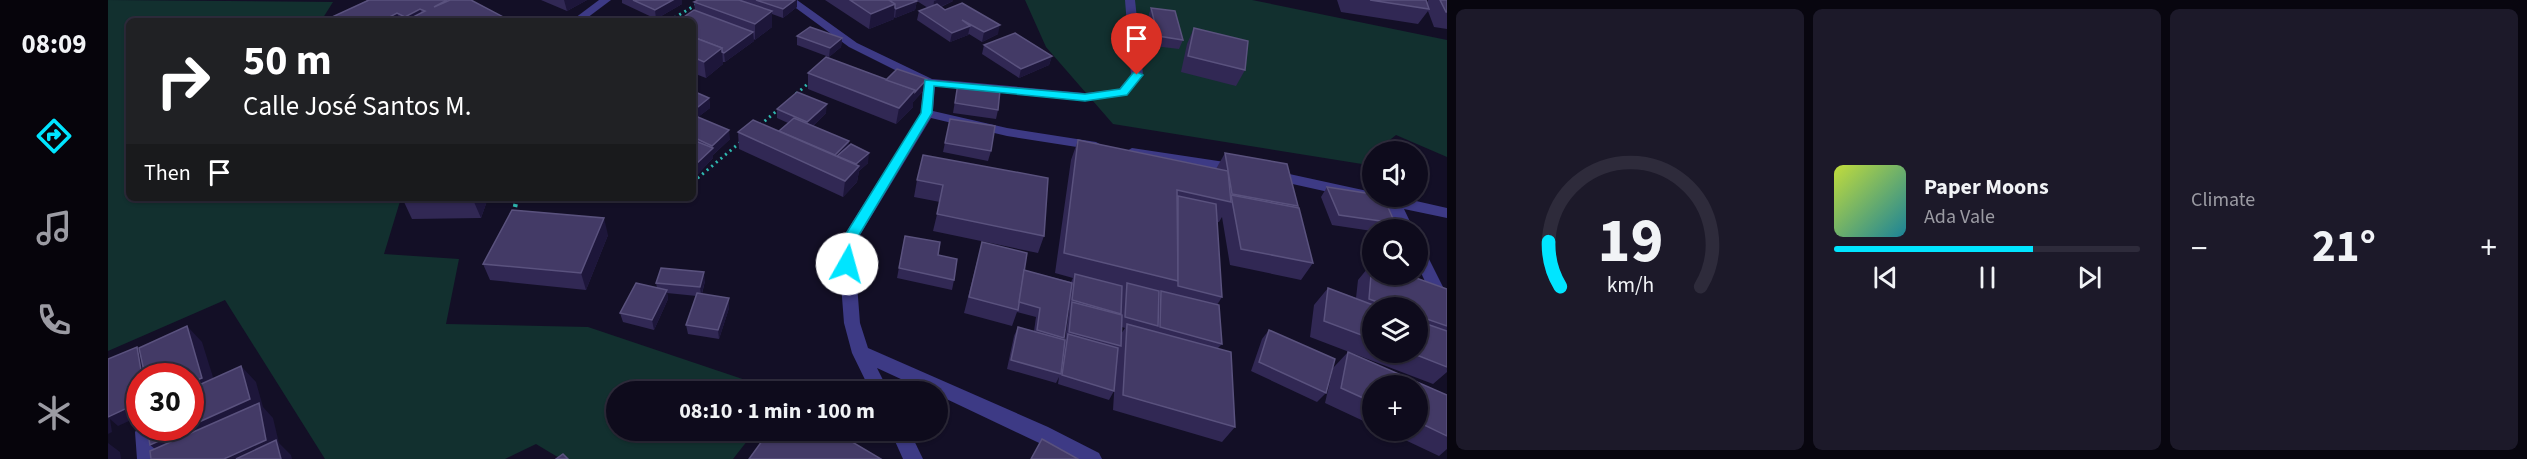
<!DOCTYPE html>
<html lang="en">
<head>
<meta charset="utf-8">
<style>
	:root { --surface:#0e0b1c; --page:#1c1929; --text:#f1f3f6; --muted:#9b9ba3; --line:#2e2b3b; --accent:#00e5ff }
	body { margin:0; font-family:"Source Sans 3",sans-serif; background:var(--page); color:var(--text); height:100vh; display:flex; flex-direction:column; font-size:22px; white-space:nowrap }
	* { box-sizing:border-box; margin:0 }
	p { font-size:20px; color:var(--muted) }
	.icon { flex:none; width:33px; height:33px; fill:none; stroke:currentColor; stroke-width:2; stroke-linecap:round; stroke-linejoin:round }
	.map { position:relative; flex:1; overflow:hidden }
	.details { display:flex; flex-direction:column; gap:9px; padding:9px; background:#08060f; width:1080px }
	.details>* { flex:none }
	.banner { position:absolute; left:18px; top:18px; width:570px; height:183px; border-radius:9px; box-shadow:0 2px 4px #0004,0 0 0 2px var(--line); background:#202124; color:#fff; overflow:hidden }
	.controls { position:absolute; left:1254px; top:141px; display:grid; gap:12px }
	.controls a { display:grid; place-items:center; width:66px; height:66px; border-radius:50%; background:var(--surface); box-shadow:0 2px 4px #0004,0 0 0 2px var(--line); font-size:30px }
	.speed { position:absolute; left:18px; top:363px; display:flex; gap:12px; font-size:30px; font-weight:700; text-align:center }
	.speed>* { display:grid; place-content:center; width:78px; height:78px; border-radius:50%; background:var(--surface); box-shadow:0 2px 4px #0004,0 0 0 2px var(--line); line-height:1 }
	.speed .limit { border:9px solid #d22; background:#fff; color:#111 }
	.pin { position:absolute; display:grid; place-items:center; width:51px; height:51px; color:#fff; margin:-62px -26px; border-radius:50% 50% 50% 0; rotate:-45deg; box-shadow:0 0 6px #0007 }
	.pin .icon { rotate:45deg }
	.me { position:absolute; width:66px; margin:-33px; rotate:7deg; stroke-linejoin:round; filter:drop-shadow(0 0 4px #0008) }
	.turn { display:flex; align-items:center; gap:21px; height:126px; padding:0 18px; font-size:27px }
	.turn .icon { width:78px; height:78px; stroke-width:2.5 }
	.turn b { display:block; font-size:42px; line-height:51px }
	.then { display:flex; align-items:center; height:57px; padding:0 18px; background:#0003; gap:12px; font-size:22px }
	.big { font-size:45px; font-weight:700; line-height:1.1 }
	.details .card { flex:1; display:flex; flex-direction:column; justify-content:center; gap:9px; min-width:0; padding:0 21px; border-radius:9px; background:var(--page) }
	.details .dial { align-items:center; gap:0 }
	.dial svg { height:156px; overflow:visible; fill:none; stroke:var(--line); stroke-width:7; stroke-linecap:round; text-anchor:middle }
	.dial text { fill:var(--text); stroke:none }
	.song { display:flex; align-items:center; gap:18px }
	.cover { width:72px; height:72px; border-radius:9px; background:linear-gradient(135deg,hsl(70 70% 55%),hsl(190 70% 35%)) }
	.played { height:6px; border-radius:3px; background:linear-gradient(90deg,var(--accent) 65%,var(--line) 65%) }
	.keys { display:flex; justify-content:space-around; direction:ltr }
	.heat { display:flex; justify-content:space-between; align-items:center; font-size:33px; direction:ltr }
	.details .tiles { flex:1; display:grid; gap:9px; grid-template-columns:repeat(3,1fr) }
	.trip { position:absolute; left:498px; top:381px; width:342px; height:60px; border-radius:30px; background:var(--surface); box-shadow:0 2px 4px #0004,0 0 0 2px var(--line); font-weight:700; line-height:60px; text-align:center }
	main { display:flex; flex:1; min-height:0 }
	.tabs { display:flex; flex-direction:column; width:108px; justify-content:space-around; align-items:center; background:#06040b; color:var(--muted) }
	.tabs .icon { width:42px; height:42px }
	.tabs .active { color:var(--accent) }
	.tabs b { font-size:27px; color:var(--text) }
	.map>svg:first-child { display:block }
</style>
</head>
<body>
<main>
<nav class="tabs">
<b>08:09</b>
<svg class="icon active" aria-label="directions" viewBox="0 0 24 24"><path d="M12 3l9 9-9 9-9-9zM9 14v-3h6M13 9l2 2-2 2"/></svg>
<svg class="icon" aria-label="music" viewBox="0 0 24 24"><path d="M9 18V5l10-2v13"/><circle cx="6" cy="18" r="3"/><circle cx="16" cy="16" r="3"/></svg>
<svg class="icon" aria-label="phone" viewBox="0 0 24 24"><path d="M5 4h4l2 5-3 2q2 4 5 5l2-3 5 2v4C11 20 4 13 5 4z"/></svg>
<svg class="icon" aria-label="climate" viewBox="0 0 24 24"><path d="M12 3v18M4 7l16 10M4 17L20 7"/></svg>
</nav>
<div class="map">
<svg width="1339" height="459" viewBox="0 0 1339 459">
	<rect width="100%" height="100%" fill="#130f26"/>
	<g fill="#12302f">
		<path d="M0,0L225,2L213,21H21V198H293L276,254L351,259L338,324L480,327L670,391L508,392V430L647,431L625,459H453L428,444L397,459H217L117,300L0,351Z"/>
		<path d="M917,0H1144L1339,40V157L1288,135L1268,151L1264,152V155L1254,164L1005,124L938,47Z"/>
	</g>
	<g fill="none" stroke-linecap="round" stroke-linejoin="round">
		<g stroke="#2fb8b0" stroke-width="3" stroke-dasharray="2 4" stroke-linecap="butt">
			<path d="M561,21L596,0"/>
			<path d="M688,94L703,81"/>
			<path d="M652,125L671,109"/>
			<path d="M585,182L635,140"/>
		</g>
		<path stroke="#2fb8b0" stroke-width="4.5" stroke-dasharray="3 5" stroke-linecap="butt" d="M407,207L409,198"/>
		<g fill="#3d3a85" fill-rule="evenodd">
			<path d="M491,0H503L475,21H463Z"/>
			<path d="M677,0H689L749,43L824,79L977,93L1011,89L1023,75L1017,0H1027L1035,75L1019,95L977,101L827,86L825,111L899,128L988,142L995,146L993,149L988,150L899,136L823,118L746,245L752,323L760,348L940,427L991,453L994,459H965L830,395V392H821L769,368L781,392H763L744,353L736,323L730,245L813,113L815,84L741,47Z"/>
			<path d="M1024,148L1130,164L1137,169L1130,174L1019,155L1017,152Z"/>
			<path d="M1163,170L1264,192V196H1286L1339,208V218L1296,209L1306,230H1291L1279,205L1158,178L1156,175L1158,172Z"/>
			<path d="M1310,245L1315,247L1339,295V319L1333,317L1310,266Z"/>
			<path d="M32,425V428H43L49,459H29L27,432Z"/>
			<path d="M782,430H801L815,459H795Z"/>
		</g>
	</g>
	<g fill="#312854" fill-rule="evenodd">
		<path d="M258,0H363L403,21H226L224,17L258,1Z"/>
		<path d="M433,0H479L459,11Z"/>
		<path d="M514,0H574V4L548,19L514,3Z"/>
		<path d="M590,0H689V7L675,18L664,14V27L647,40L646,39V41L617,62H615V64L598,78L585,73V21L587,10L586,2Z"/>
		<path d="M717,0H845V1L833,7L890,34L874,42L861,34L860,35L842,42L809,20L811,11L820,8L809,1L807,10L787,18L786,17V19L761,29Z"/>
		<path d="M1229,0H1318L1319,3L1320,0H1339V29L1326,27L1320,11L1310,24L1233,12Z"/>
		<path d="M1043,8L1075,40L1071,49L1046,46L1040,17Z"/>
		<path d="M1086,28L1137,70L1128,86L1073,72L1079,44Z"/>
		<path d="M689,36L734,38L733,47L721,57L689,45Z"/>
		<path d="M876,45L944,56L941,65L911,78L874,54Z"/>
		<path d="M700,73L778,80L817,89L805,102V107L788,124L700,89Z"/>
		<path d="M850,83L890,110L888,119L845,113Z"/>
		<path d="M585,91L601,98L602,108L590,117L622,139L605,155V158L588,176L585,174Z"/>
		<path d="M669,109L718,113L705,126L741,141V146L760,163L751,171L749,182L735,197L631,149L630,132L671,131L680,123L669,118Z"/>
		<path d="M842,119L883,151L880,161L835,152Z"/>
		<path d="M970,140L1108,169L1117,153L1190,206L1189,208L1205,263L1193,280L1122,265L1114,217L1111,222H1109L1114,297L1109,305L1114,344L1110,348L1127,427L1114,442L1005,410L1008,362L1006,391L1001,400L950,384L951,377L948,383L899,369L906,336L910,327L926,331L928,317L909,312L904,326L856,313L874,242L916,270L963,282L965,278L947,273L963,160ZM960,310H961L957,340H955ZM1014,327L1017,328L1013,334Z"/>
		<path d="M940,178L936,236L930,253L825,231L832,202L806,197L809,180Z"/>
		<path d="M1219,187L1287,223L1282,230H1264V231L1224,225L1213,197Z"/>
		<path d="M297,198H380L373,218L304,219L296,202Z"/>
		<path d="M500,235L478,290L382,280L375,264Z"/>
		<path d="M797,236L830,255L846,280L844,290L789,278Z"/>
		<path d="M1264,263L1339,289V372L1325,384L1202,337L1206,305L1220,288L1248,298L1250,280ZM1264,308H1310V352H1264Z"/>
		<path d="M597,281L594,294L621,298V308L611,339L580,334L578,325L589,296L559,293L560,299L546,330L515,322L512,313L549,288L548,283Z"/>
		<path d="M1161,330L1218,393L1209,402L1143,371L1154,339Z"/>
		<path d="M1240,352L1339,395V449L1331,456L1276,430H1310V386H1264V425L1217,403L1225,368Z"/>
	</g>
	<g fill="#1d163a">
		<path d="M456,0H479L459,11Z"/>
		<path d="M565,0H574V4L548,19L547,10Z"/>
		<path d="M687,0H689V7L675,18V9Z"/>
		<path d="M829,0H845V1L825,10L826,1Z"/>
		<path d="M809,1L807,10L787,18L788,9Z"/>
		<path d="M787,4L786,19L761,29L763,14Z"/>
		<path d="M312,9L317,21L305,17L306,21H299L297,17Z"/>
		<path d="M664,11V27L647,40V24Z"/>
		<path d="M289,13L293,21H274Z"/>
		<path d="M892,25L890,34L874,42L876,32Z"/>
		<path d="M862,26L860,35L842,42L844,33Z"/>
		<path d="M645,32L646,41L617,62L616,53Z"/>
		<path d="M734,38L733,47L721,57L722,48Z"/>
		<path d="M614,48L615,64L598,78L596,62Z"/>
		<path d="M944,56L941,65L911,78L913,69Z"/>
		<path d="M819,79L817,89L805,102V107L788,124L791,108Z"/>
		<path d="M601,98L602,108L585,121V111Z"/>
		<path d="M719,104L718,113L699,131V122Z"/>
		<path d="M621,130L622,139L605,155V158L588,176L586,166L605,148L604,146Z"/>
		<path d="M741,141V150L724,158Z"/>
		<path d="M761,153L760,163L751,171L749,182L735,197L737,181L747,166Z"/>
		<path d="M367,198H380L373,218L366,202Z"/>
		<path d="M496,218L500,235L478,290L473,273Z"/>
		<path d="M596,272L597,281L593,296L592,287Z"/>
		<path d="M559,290L560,299L546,330L544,320Z"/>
		<path d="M621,298V308L611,339L610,330Z"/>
		<path d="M79,326L94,342L110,393L82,407V383Z"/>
		<path d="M29,347L39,356L42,376H34Z"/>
		<path d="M133,366L148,382L155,407L165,418L171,443L183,455L184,459H59L42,445L80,428H82Z"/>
		<path d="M32,402V416L10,426L2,419L4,432L0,434V409Z"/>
		<path d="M0,443L12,452L13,459H0Z"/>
	</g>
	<g fill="#433a66" stroke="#5a527e" stroke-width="1.5">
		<path d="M261,0H339L326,7L342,0H363L403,21H311L305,17L317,11L312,9L297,17L289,13L274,21H232L224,17Z"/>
		<path d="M525,0H565L547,10Z"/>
		<path d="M590,0H631L664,11L647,24L586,2Z"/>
		<path d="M648,0H687L675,9Z"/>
		<path d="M742,0H781L787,4L763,14Z"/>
		<path d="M781,0H808L809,1L788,9L787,8V4Z"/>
		<path d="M1262,0H1318L1321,9Z"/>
		<path d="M1332,0H1339V12H1338Z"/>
		<path d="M854,3L892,25L876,32L854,20L862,26L844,33L811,11L829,4L837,10Z"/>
		<path d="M1043,8L1067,11L1075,40L1050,36Z"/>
		<path d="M586,10L645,32L616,53L614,52V48L585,37V21H570Z"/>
		<path d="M702,27L734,38L722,48L689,36Z"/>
		<path d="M1086,28L1140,41L1137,70L1080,56Z"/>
		<path d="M907,33L944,56L913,69L876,45Z"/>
		<path d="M585,37L614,48L596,62L585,57Z"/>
		<path d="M718,57L807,90L791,108L700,73Z"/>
		<path d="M789,69L819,79L807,92V90L778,80Z"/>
		<path d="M850,83L892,90L890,110L847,103Z"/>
		<path d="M585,91L601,98L585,111Z"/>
		<path d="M689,92L719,104L699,122L669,109Z"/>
		<path d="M585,115L621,130L604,146L585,137Z"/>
		<path d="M686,118L741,141L727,155L671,131Z"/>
		<path d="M842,119L887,126L883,151L837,143Z"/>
		<path d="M645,120L751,166L737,181L630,132Z"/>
		<path d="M585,140L605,148L586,166L585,165Z"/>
		<path d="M970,140L1120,171L1123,202L1069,190L1070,281L956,253Z"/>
		<path d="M743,144L761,153L748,164L729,156Z"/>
		<path d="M1117,153L1179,164L1190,206L1124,194Z"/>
		<path d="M815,155L940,178L936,236L829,214L835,185L809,180Z"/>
		<path d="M1219,187L1264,194V196H1275L1287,223L1231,215Z"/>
		<path d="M1123,195L1191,208L1205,263L1133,249Z"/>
		<path d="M1070,196L1108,204L1114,297L1070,286Z"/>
		<path d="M297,198H367L366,202H296Z"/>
		<path d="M404,210L496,218L473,273L375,264Z"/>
		<path d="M797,236L832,242L830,255L849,259L846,280L791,268Z"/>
		<path d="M874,242L919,253L910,310L861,297Z"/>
		<path d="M1264,263V274H1297L1339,289V326L1310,316V308H1286L1261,299Z"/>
		<path d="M553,268L596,272L592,287L548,283Z"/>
		<path d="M916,270L964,283L956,338L929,330L932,308L911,302Z"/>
		<path d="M967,274L1014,286L1013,314L964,300Z"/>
		<path d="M528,283L559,290L544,320L512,313Z"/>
		<path d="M1019,283L1051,291L1050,326L1017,317Z"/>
		<path d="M1220,288L1273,308H1264V339L1216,321Z"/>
		<path d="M1053,291L1111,305L1114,344L1052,327Z"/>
		<path d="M589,293L621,298L610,330L578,325Z"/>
		<path d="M964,302L1014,315L1013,346L961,332Z"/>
		<path d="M1310,321L1339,331V367L1301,352H1310Z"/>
		<path d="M1019,324L1123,352L1127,427L1015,395Z"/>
		<path d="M79,326L94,378L82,383V376H37L31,348Z"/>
		<path d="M910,327L957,340L953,374L903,360Z"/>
		<path d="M1161,330L1227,359L1218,393L1151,362Z"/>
		<path d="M960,334L1010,348L1006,391L954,375Z"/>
		<path d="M29,347L34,376H32V402L0,417V359Z"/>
		<path d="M1240,352L1339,395V436L1310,422V386H1264V402L1233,388Z"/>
		<path d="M133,366L142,399L82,426V389Z"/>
		<path d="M151,403L158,440L116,459H43L42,451Z"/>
		<path d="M39,428H80L42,445Z"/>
		<path d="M662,430H724L773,459H641Z"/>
		<path d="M934,439L970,459H923Z"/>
		<path d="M168,440L173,459H128Z"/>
		<path d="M455,454L460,459H448Z"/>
	</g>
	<path fill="#00e5ff" stroke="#0095a6" stroke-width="1.5" d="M1029,72L1035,75L1019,95L977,101L826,86L824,113L745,245L746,264L744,268H734L731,245L813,113L817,80L977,94L1012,89L1025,73Z"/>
</svg>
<div class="controls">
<a><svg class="icon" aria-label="sound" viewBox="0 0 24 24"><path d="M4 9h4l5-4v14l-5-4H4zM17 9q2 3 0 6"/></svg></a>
<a><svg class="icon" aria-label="search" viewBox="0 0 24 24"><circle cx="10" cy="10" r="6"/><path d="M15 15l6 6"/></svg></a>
<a><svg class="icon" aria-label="layers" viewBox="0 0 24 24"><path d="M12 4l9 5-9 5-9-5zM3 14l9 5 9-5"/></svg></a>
<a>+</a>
</div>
<div class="speed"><div class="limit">30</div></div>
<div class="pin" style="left:1029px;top:75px;background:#d93025"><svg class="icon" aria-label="arrive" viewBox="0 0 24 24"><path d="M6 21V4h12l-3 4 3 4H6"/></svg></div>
<svg class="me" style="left:739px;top:264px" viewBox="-20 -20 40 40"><circle r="19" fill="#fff"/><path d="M0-13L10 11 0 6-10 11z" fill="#00e5ff"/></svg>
<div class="trip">08:10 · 1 min · 100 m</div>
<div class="banner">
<div class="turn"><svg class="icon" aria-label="right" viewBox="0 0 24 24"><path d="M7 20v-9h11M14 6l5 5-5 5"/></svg><div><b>50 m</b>Calle José Santos M.</div></div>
<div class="then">Then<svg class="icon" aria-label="arrive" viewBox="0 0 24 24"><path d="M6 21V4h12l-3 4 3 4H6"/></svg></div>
</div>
</div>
<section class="details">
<div class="tiles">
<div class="card dial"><svg viewBox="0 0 100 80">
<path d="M14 69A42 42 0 1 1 86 69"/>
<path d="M14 69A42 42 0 0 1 8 46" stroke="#00e5ff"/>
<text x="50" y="56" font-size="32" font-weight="700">19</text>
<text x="50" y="72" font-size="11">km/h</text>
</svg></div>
<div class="card">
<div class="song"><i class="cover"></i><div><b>Paper Moons</b><p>Ada Vale</p></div></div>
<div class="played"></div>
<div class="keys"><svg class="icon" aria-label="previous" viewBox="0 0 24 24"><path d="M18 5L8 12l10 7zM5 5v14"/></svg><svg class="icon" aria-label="pause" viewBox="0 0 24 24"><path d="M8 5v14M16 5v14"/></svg><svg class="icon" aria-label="next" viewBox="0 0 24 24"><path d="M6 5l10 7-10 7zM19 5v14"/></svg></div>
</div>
<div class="card"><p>Climate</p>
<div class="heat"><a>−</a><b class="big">21°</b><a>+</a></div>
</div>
</div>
</section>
</main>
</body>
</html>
